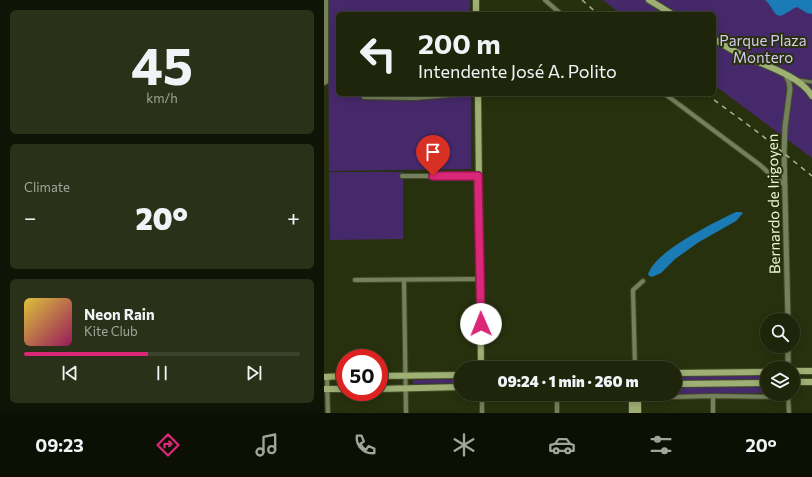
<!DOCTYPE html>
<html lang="en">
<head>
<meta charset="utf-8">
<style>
	:root { --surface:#1e250a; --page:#2b3118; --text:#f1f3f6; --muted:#a1a59c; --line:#3c422b; --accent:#db2777 }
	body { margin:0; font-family:Commissioner,sans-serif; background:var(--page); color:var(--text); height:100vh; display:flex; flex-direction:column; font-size:15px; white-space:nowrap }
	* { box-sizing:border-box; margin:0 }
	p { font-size:13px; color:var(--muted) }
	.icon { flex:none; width:22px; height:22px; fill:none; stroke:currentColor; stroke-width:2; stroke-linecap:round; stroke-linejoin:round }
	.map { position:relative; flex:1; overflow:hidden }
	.panel { display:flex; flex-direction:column; gap:10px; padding:10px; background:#101406; width:324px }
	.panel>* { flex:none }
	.guide { position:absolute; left:12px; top:12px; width:380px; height:84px; border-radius:6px; box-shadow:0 2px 10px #0003,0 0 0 1px var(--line); background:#1e250a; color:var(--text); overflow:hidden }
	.buttons { position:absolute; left:436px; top:313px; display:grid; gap:8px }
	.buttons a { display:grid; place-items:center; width:40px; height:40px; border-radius:50%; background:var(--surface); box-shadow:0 2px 10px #0003,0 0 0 1px var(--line); font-size:20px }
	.speed { position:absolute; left:12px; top:349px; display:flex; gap:8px; font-size:20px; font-weight:700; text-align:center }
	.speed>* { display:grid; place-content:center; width:52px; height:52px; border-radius:50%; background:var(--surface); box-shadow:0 2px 10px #0003,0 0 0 1px var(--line); line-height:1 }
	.speed .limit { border:6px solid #d22; background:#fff; color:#111 }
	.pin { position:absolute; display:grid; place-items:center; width:34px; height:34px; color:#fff; margin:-41px -17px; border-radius:50% 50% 50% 0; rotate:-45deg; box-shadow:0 0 4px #0007 }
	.pin .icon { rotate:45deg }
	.me { position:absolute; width:44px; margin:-22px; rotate:359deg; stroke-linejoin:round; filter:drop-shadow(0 0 3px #0008) }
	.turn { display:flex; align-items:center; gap:14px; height:84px; padding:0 16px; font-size:18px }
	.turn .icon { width:52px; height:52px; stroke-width:2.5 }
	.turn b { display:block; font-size:28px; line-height:34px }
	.big { font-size:30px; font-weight:800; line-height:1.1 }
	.panel .tile { flex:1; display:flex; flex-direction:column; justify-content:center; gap:6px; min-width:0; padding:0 14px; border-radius:6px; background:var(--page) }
	.panel .dial { align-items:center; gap:0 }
	.dial b { font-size:52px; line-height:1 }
	.song { display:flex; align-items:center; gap:12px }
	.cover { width:48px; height:48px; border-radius:6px; background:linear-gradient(135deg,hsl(50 70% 55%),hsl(330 70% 35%)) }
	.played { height:4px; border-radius:2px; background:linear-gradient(90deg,var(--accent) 45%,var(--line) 45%) }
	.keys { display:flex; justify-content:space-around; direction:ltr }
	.heat { display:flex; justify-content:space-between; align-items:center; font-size:22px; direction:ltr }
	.trip { position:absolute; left:130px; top:361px; width:228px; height:40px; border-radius:20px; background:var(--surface); box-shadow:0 2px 10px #0003,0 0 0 1px var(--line); font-weight:800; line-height:40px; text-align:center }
	.menu { display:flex; height:64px; justify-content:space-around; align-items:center; background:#0c0f04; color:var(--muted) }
	.menu .icon { width:28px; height:28px }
	.menu .active { color:var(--accent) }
	.menu b { font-size:18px; color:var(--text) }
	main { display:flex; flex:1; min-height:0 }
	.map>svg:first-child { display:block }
</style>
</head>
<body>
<main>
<section class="panel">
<div class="tile dial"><b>45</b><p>km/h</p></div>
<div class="tile"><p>Climate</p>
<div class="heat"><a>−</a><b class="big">20°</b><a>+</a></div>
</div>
<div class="tile">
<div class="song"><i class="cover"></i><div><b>Neon Rain</b><p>Kite Club</p></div></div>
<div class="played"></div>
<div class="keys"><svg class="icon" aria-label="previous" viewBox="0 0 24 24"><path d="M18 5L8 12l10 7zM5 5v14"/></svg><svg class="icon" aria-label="pause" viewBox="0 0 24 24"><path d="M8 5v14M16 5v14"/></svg><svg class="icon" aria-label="next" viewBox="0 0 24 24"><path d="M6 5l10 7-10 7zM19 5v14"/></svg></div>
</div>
</section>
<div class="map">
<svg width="488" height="413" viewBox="0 0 488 413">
	<rect width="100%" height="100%" fill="#28310d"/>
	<g fill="#46296a">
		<path d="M4,0H146V14H14V94H147V169L5,171Z"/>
		<path d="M279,0H488V158L390,85V14H297Z"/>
		<path d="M5,172H79V239L6,240Z"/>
		<path d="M443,375V379L351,381V376Z"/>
		<path d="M137,379V383L89,384V380Z"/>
		<path d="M443,385V393L317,395V394H351V386Z"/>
	</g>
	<g fill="#1b7bb4">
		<path d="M441,0H488V14L483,13L473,7C466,9 456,21 451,13C447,8 446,4 441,0Z"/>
		<path d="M412,212H417L419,213L412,221L375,242L351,259L337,273L328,277L324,275C329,252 391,222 412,212Z"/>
	</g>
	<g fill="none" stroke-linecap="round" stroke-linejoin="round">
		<defs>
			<path id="pedestrian" d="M474,80L488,82"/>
			<g id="minor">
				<path d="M221,0L237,14"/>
				<path d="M0,83L2,82V0"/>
				<path d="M341,94L436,165L447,175L460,184"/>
				<path d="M40,97L91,98L137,94"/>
				<path d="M78,176H154"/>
				<path d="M31,280L156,279"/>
				<path d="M80,280L82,413"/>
				<path d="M311,368L309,290L319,281"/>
				<path d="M3,377L4,413"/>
				<path d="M158,394V413"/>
				<path d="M233,394V413"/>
				<path d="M464,394L465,413"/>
				<path d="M311,398L389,396L465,397"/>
				<path d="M389,413V396"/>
			</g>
			<g id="tertiary">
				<path d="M462,75L465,82L466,89L461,127L460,153L464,320"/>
				<path d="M464,346V368"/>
			</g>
			<g id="secondary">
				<path d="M152,0V14"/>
				<path d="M325,0L348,14"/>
				<path d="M390,39C400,45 409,51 420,56C440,65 476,76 488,96"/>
				<path d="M154,94L157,368"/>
				<path d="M469,371H488"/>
				<path d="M351,373L443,372"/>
				<path d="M55,376L137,375"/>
				<path d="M0,377L21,376"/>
				<path d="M469,382H488"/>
				<path d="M351,384L443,383"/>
				<path d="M0,389H21"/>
				<path d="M55,389L137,387"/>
				<path d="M311,398L314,403V413"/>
				<path d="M308,413V402L311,398V394"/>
			</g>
		</defs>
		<use href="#pedestrian" stroke="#434d29" stroke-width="5"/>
		<use href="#minor" stroke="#434d29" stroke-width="6"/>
		<use href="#tertiary" stroke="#434d29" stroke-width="7"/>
		<use href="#secondary" stroke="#434d29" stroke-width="8"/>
		<use href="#pedestrian" stroke="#75805c" stroke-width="3"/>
		<use href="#minor" stroke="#75805c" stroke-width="4"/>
		<use href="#tertiary" stroke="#75805c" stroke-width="5"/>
		<use href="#secondary" stroke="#9fb075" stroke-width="6"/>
		<g stroke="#a7b28e" stroke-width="1.5" stroke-dasharray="5 5" stroke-linecap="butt">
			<path d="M258,0L274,14"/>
			<path d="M382,94L435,133L488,176"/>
		</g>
	</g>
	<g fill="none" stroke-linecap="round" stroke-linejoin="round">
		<defs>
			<path id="route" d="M109,176H154L157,324"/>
		</defs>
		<use href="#route" stroke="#8e194d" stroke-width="10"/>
		<use href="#route" stroke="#db2777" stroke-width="7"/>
	</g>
	<g text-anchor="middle" stroke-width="4" stroke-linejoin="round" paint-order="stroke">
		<g font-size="15" fill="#d7c8f2" stroke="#28310d">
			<text x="439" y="46">Parque Plaza<tspan x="439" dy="17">Montero</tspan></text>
		</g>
		<g font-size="15" fill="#ebf6d3" stroke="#28310d">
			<text transform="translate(450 204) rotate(-91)" y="5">Bernardo de Irigoyen</text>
		</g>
	</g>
</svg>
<div class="buttons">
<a><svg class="icon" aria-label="search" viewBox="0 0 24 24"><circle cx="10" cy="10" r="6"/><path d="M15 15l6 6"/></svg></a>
<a><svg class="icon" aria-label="layers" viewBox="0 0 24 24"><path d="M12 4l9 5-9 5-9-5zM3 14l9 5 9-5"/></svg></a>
</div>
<div class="speed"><div class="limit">50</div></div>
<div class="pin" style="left:109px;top:176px;background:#d93025"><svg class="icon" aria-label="arrive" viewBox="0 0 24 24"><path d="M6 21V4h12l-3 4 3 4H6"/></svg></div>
<svg class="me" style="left:157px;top:324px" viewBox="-20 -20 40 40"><circle r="19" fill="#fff"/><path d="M0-13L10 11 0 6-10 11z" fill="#db2777"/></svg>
<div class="trip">09:24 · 1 min · 260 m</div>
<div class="guide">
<div class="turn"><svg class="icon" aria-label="left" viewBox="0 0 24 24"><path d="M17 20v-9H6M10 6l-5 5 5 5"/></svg><div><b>200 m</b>Intendente José A. Polito</div></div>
</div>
</div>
</main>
<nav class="menu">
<b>09:23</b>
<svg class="icon active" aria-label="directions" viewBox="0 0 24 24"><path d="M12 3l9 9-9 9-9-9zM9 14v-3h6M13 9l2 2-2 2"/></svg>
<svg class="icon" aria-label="music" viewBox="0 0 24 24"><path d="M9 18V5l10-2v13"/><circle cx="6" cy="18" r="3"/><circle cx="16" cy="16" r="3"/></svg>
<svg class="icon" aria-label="phone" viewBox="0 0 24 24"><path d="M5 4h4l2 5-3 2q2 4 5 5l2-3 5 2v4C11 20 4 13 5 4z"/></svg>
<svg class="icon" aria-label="climate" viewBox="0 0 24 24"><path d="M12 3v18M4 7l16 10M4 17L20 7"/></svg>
<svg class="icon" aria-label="car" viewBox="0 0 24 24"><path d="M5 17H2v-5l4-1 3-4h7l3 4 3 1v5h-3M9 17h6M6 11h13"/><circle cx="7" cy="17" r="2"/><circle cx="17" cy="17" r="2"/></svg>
<svg class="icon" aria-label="filters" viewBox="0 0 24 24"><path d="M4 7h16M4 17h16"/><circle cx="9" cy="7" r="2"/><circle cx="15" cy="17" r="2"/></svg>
<b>20°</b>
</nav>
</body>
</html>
